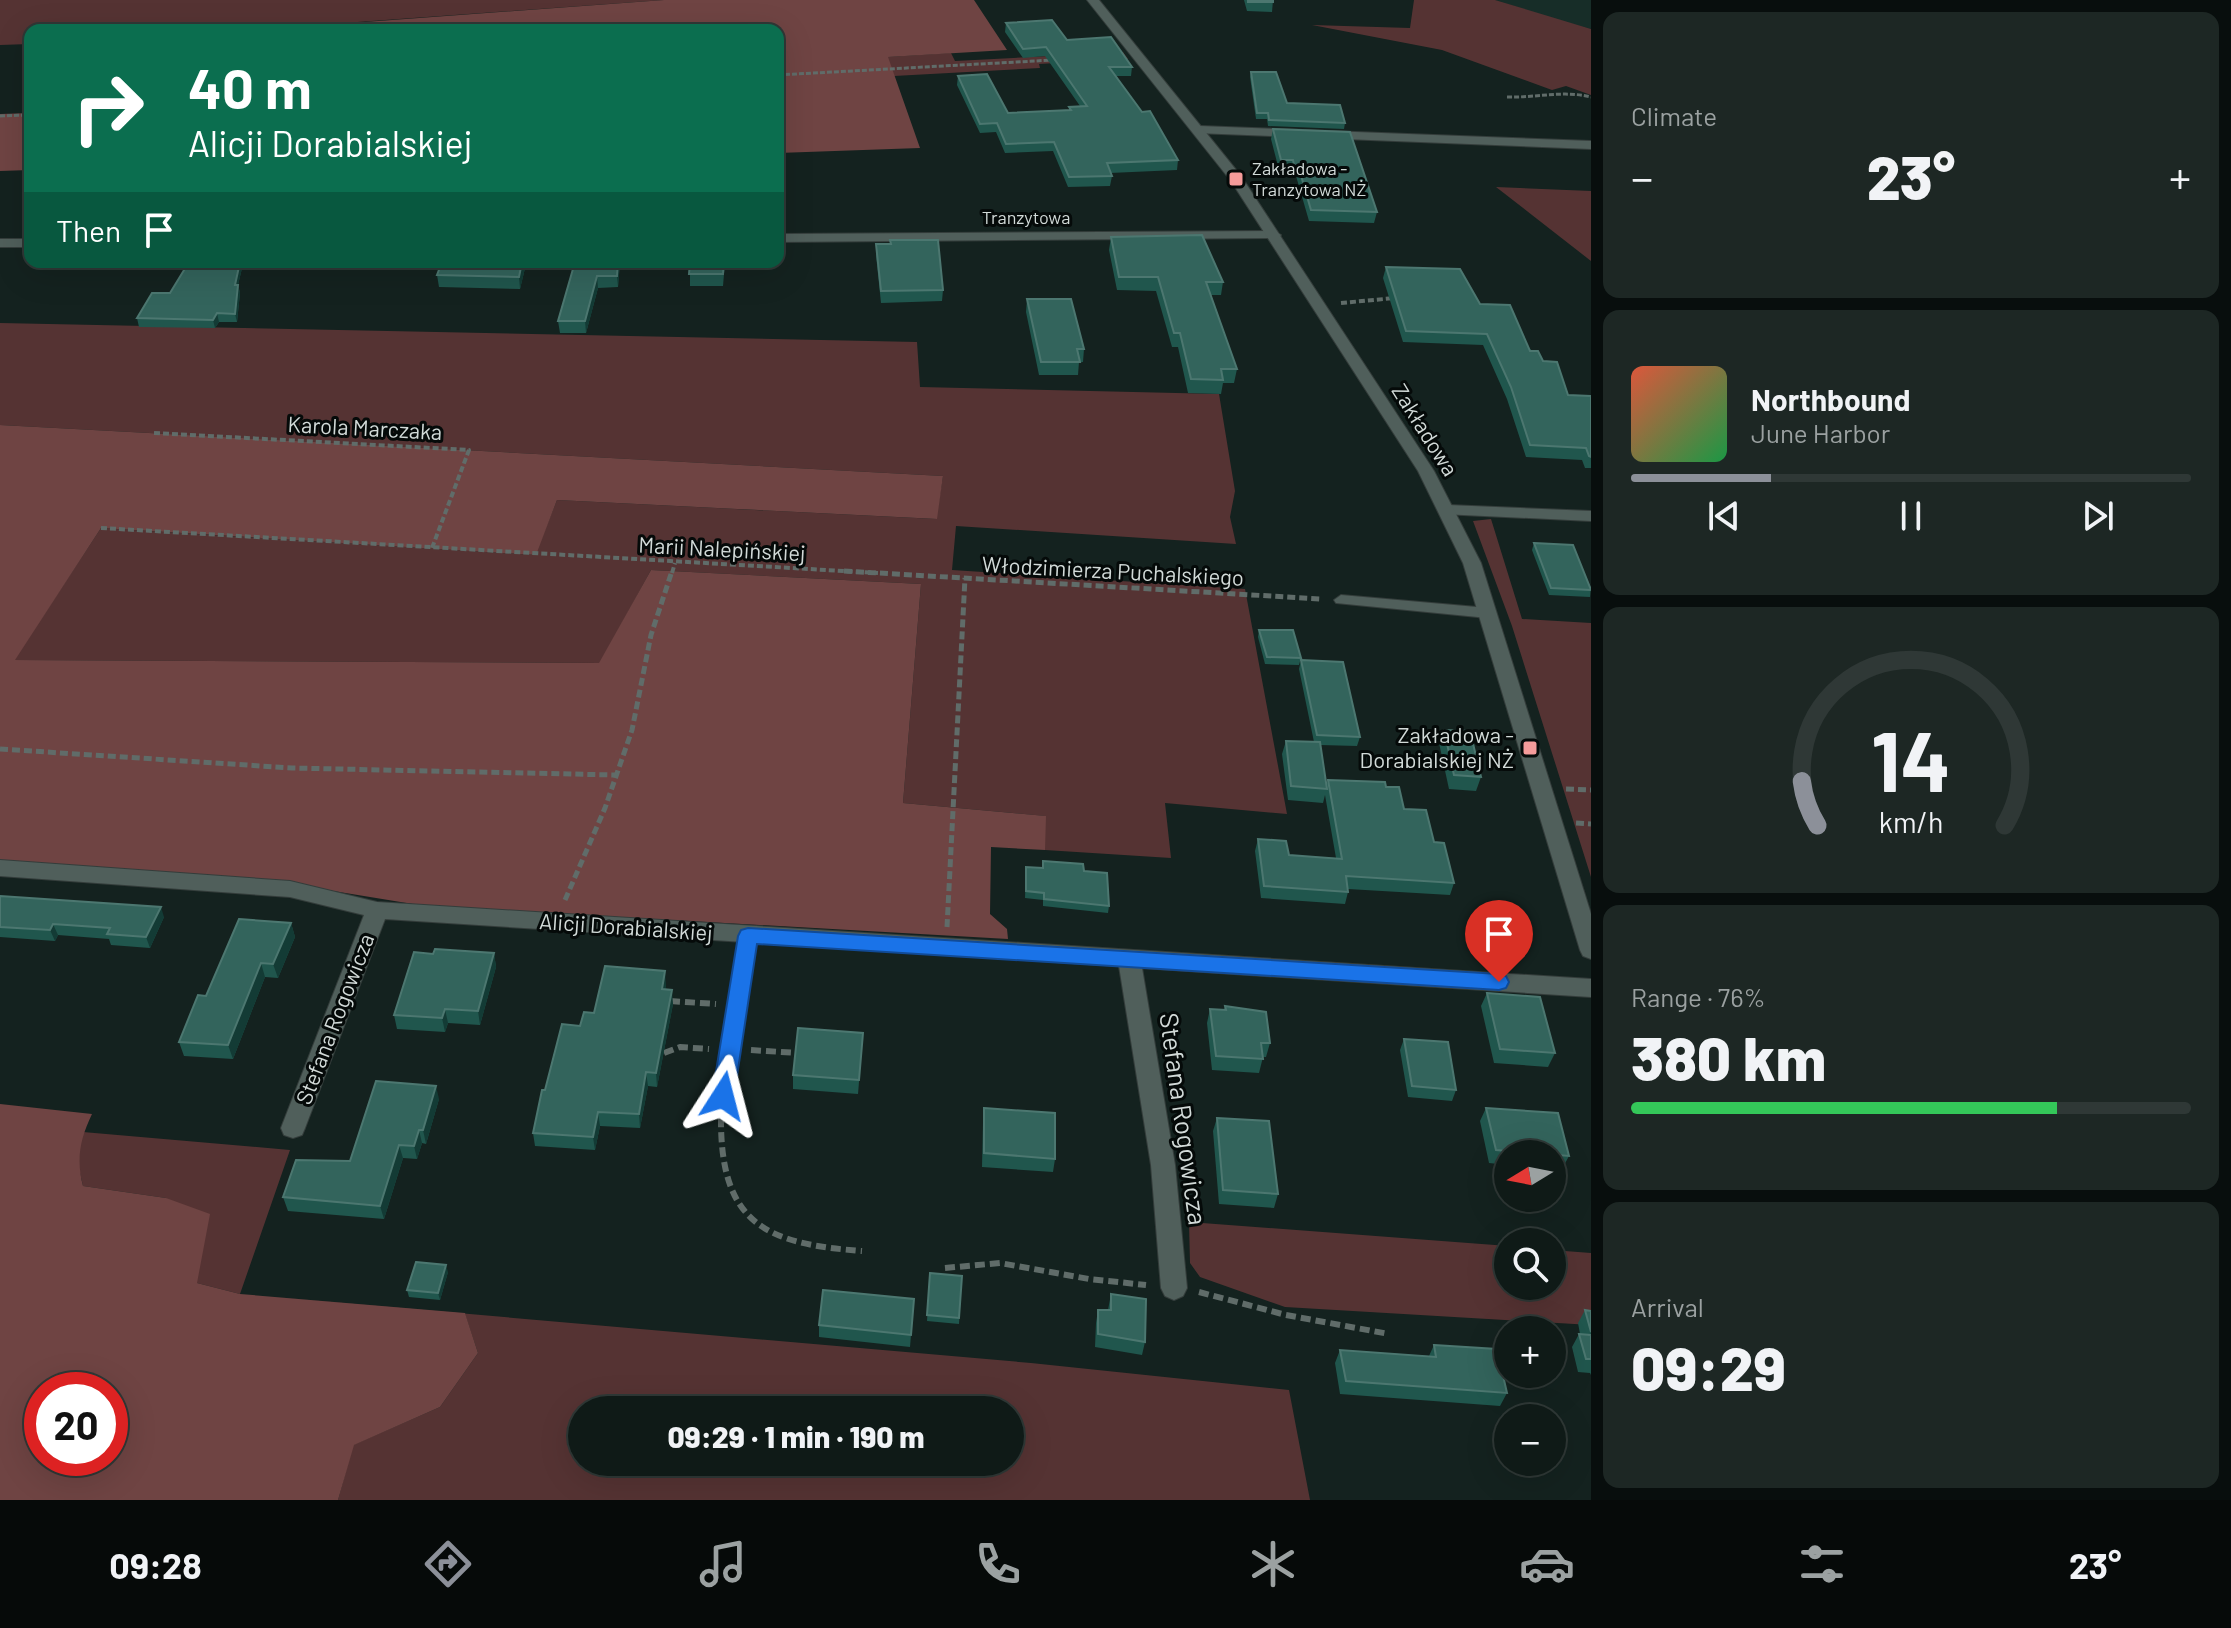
<!DOCTYPE html>
<html lang="en">
<head>
<meta charset="utf-8">
<style>
	:root { --surface:#0f1a17; --page:#1d2724; --text:#f1f3f6; --muted:#9ba1a1; --line:#2f3836; --accent:#8c9099 }
	body { margin:0; font-family:Barlow,sans-serif; background:var(--page); color:var(--text); height:100vh; display:flex; flex-direction:column; font-size:30px; white-space:nowrap }
	* { box-sizing:border-box; margin:0 }
	p { font-size:26px; color:var(--muted) }
	.icon { flex:none; width:44px; height:44px; fill:none; stroke:currentColor; stroke-width:2; stroke-linecap:round; stroke-linejoin:round }
	.map { position:relative; flex:1; overflow:hidden }
	.drawer { display:flex; flex-direction:column; gap:12px; padding:12px; background:#080e0d; width:640px }
	.drawer>* { flex:none }
	.guide { position:absolute; left:24px; top:24px; width:760px; height:244px; border-radius:16px; box-shadow:0 8px 32px #0002,0 0 0 2px var(--line); background:#0b6e4f; color:#fff; overflow:hidden }
	.needle { width:52px; rotate:260deg }
	.controls { position:absolute; left:1494px; top:1140px; display:grid; gap:16px }
	.controls a { display:grid; place-items:center; width:72px; height:72px; border-radius:50%; background:var(--surface); box-shadow:0 8px 32px #0002,0 0 0 2px var(--line); font-size:40px }
	.speed { position:absolute; left:24px; top:1372px; display:flex; gap:16px; font-size:40px; font-weight:700; text-align:center }
	.speed>* { display:grid; place-content:center; width:104px; height:104px; border-radius:50%; background:var(--surface); box-shadow:0 8px 32px #0002,0 0 0 2px var(--line); line-height:1 }
	.speed .limit { border:12px solid #d22; background:#fff; color:#111 }
	.pin { position:absolute; display:grid; place-items:center; width:68px; height:68px; color:#fff; margin:-82px -34px; border-radius:50% 50% 50% 0; rotate:-45deg; box-shadow:0 0 8px #0007 }
	.pin .icon { rotate:45deg }
	.me { position:absolute; width:88px; margin:-44px; rotate:9deg; stroke-linejoin:round; filter:drop-shadow(0 0 6px #0008) }
	.turn { display:flex; align-items:center; gap:28px; height:168px; padding:0 32px; font-size:36px }
	.turn .icon { width:104px; height:104px; stroke-width:2.5 }
	.turn b { display:block; font-size:56px; line-height:68px }
	.then { display:flex; align-items:center; height:76px; padding:0 32px; background:#0003; gap:16px; font-size:30px }
	.big { font-size:60px; font-weight:800; line-height:1.1 }
	.drawer .card { flex:1; display:flex; flex-direction:column; justify-content:center; gap:12px; min-width:0; padding:0 28px; border-radius:16px; background:var(--page) }
	.drawer .dial { align-items:center; gap:0 }
	.dial svg { height:208px; overflow:visible; fill:none; stroke:var(--line); stroke-width:7; stroke-linecap:round; text-anchor:middle }
	.dial text { fill:var(--text); stroke:none }
	.song { display:flex; align-items:center; gap:24px }
	.cover { width:96px; height:96px; border-radius:12px; background:linear-gradient(135deg,hsl(10 70% 55%),hsl(140 70% 35%)) }
	.played { height:8px; border-radius:4px; background:linear-gradient(90deg,var(--accent) 25%,var(--line) 25%) }
	.keys { display:flex; justify-content:space-around; direction:ltr }
	.heat { display:flex; justify-content:space-between; align-items:center; font-size:44px; direction:ltr }
	.charge { height:12px; border-radius:6px; background:linear-gradient(90deg,#34c759 76%,var(--line) 0) }
	.trip { position:absolute; left:568px; top:1396px; width:456px; height:80px; border-radius:40px; background:var(--surface); box-shadow:0 8px 32px #0002,0 0 0 2px var(--line); font-weight:800; line-height:80px; text-align:center }
	.tabs { display:flex; height:128px; justify-content:space-around; align-items:center; background:#060a09; color:var(--muted) }
	.tabs .icon { width:56px; height:56px }
	.tabs .active { color:var(--accent) }
	.tabs b { font-size:36px; color:var(--text) }
	main { display:flex; flex:1; min-height:0 }
	.map>svg:first-child { display:block }
</style>
</head>
<body>
<main>
<div class="map">
<svg width="1591" height="1500" viewBox="0 0 1591 1500">
	<rect width="100%" height="100%" fill="#14221f"/>
	<path fill="#172d28" d="M1495,0H1591V29L1555,19Z"/>
	<g fill="#533" fill-rule="evenodd">
		<path d="M0,0H664L247,30H30V44L0,45Z"/>
		<path d="M1414,0H1495L1591,29V95L1566,86L1552,90L1442,50L1312,25L1410,28Z"/>
		<path d="M1123,52L1128,59L1039,64L1040,68L894,76L887,57L951,53L955,61Z"/>
		<path d="M1496,187L1591,191V261Z"/>
		<path d="M0,323L917,342L920,387L1219,394L1235,491L1230,517L1236,544L956,526L952,570L1245,589L1287,814L1165,803L1171,858L1045,850V816L903,803L921,584L651,570L600,663L14,660L101,528L535,555L557,500L936,519L943,476L0,425Z"/>
		<path d="M1491,519L1522,619L1591,623V877L1512,626L1473,521Z"/>
		<path d="M83,1132L290,1150L240,1294L1031,1363L1289,1390L1310,1500H338L353,1445L440,1407L478,1353L465,1314L240,1294L197,1283L166,1198L83,1186L77,1160ZM582,1410H1010V1462H582Z"/>
		<path d="M1189,1222L1508,1246V1286H1552V1250L1591,1253V1325L1285,1307L1200,1277L1190,1263Z"/>
	</g>
	<g fill="#6f4443" fill-rule="evenodd">
		<path d="M664,0H974L1007,50L888,57L920,148L778,153V30H334L338,24Z"/>
		<path d="M30,113V170L0,171V114Z"/>
		<path d="M0,425L943,476L937,519L557,500L536,555L101,528L15,660L599,663L651,570L921,584L903,803L1046,816L1045,850L991,847L990,914L1007,929L1008,939L425,906L266,880L0,860Z"/>
		<path d="M0,1104L92,1114C80,1139 76,1159 83,1186L166,1198L210,1214L197,1283L240,1294L465,1313L478,1353L440,1407L354,1445L338,1500H0ZM42,1390H110V1458H42Z"/>
	</g>
	<g fill="none" stroke-linecap="round" stroke-linejoin="round">
		<defs>
			<g id="lane">
				<path d="M1341,595L1488,608L1495,613L1488,618L1336,603L1334,600Z"/>
				<path d="M748,929L754,931L757,936L733,1096L730,1102L723,1104L716,1102L713,1096L739,936L742,931Z"/>
			</g>
			<g id="street">
				<path d="M1200,126L1591,141V149L1196,133L1194,130Z"/>
				<path d="M1274,231L1281,235L1279,238L778,242V234Z"/>
				<rect x="0" y="239" width="30" height="8"/>
				<path d="M1448,505L1591,511V521L1442,514L1439,510L1442,506Z"/>
				<path d="M0,860L290,881L377,902L1591,979V997L1142,968L1175,1165L1187,1288L1183,1296L1174,1300L1165,1296L1161,1288L1151,1165L1119,966L385,919L305,1128L302,1135L293,1138L284,1135L281,1128L364,915L290,897L0,876Z"/>
			</g>
			<path id="secondary" d="M1087,0H1099L1241,176L1434,471L1481,563L1591,914V959L1583,956L1580,950L1463,563L1418,471L1231,181Z"/>
		</defs>
		<use href="#lane" stroke="#343d3b" stroke-width="2"/>
		<use href="#street" stroke="#343d3b" stroke-width="2"/>
		<use href="#secondary" stroke="#343d3b" stroke-width="2"/>
		<g stroke="#606c69" stroke-width="3" stroke-dasharray="5 2" stroke-linecap="butt">
			<path d="M778,75L1053,60"/>
			<path d="M1507,97C1536,98 1563,90 1591,97"/>
			<path d="M0,116L30,115"/>
		</g>
		<g stroke="#606c69" stroke-width="4" stroke-dasharray="6 3" stroke-linecap="butt">
			<path d="M1341,303L1395,298"/>
			<path d="M154,433L469,450L432,548"/>
			<path d="M101,528L878,573"/>
			<path d="M672,573L675,563"/>
		</g>
		<g stroke="#606c69" stroke-width="5" stroke-dasharray="8 4" stroke-linecap="butt">
			<path d="M844,571L1321,599"/>
			<path d="M0,749L292,768L616,775"/>
			<path d="M1566,789L1591,790"/>
			<path d="M1576,823L1591,824"/>
			<path d="M565,900L605,808L632,730L651,635L672,571"/>
			<path d="M947,927L965,578"/>
		</g>
		<g stroke="#606c69" stroke-width="6" stroke-dasharray="10 5" stroke-linecap="butt">
			<path d="M670,1001L716,1004"/>
			<path d="M751,1050L797,1053"/>
			<path d="M664,1053L680,1047L709,1049"/>
			<path d="M721,1117C720,1224 766,1244 862,1251"/>
			<path d="M945,1268L1000,1263L1089,1279L1146,1285"/>
			<path d="M1199,1292L1286,1315L1389,1334"/>
		</g>
		<use href="#lane" fill="#505f5b" fill-rule="evenodd"/>
		<use href="#street" fill="#505f5b" fill-rule="evenodd"/>
		<use href="#secondary" fill="#505f5b" fill-rule="evenodd"/>
	</g>
	<g fill="#20564d">
		<path d="M1244,0H1273L1272,12L1247,11Z"/>
		<path d="M1006,23L1067,40L1132,67L1131,76H1116L1178,160L1177,170L1110,173L1112,176L1110,186L1068,187L1053,151L1005,153L996,132L980,133L957,85L958,76L1008,113L1069,110V107L1080,106L1045,56L1023,58L1005,32Z"/>
		<path d="M1251,72L1287,103L1345,123L1344,129L1268,126L1267,119H1256L1250,77Z"/>
		<path d="M1273,129L1377,212L1374,223L1309,221L1296,176H1292L1291,171L1279,170L1271,139Z"/>
		<path d="M1111,237L1223,282L1221,295H1211L1237,369L1234,383H1223L1221,394L1188,393L1178,347H1172L1156,291L1117,290L1109,250Z"/>
		<path d="M876,244L943,290L942,301L881,303L876,255Z"/>
		<path d="M442,262H525L526,264L520,289L439,287L437,275Z"/>
		<path d="M575,262H620L618,287L598,288L586,333H560L558,321Z"/>
		<path d="M690,262H725L723,286H690Z"/>
		<path d="M243,264L238,285L240,293L237,322H219L215,328L139,327L137,318L170,293Z"/>
		<path d="M1386,267L1480,304L1543,361L1568,395L1591,396V468H1585L1582,460L1526,457L1507,399L1483,345L1403,342L1383,278Z"/>
		<path d="M1027,299L1084,349L1083,362H1079L1078,375H1039L1026,312Z"/>
		<path d="M1534,543L1591,587L1590,597L1549,595L1532,550Z"/>
		<path d="M1259,630L1301,658L1299,665L1265,664L1258,637Z"/>
		<path d="M1301,660L1360,737L1357,746L1320,745L1326,786L1328,780L1386,787L1434,842L1454,883L1450,895L1348,889V892L1345,904L1261,898L1255,851L1258,839L1289,855L1336,858L1325,795L1323,803L1288,800L1282,754L1286,741L1314,742L1299,669Z"/>
		<path d="M1444,730L1481,777L1476,791L1449,789L1439,743Z"/>
		<path d="M1043,861L1084,871L1109,906L1108,913L1043,906V900L1025,898L1026,867L1042,868Z"/>
		<path d="M0,896L164,917L150,948L111,945L109,939L58,935L55,941L0,937Z"/>
		<path d="M291,923L295,937L278,978L265,977L233,1059L184,1056L179,1042L206,996Z"/>
		<path d="M494,953L496,967L480,1025L448,1023L445,1032L397,1029L394,1015L433,954Z"/>
		<path d="M666,985L665,989L673,1004L657,1087L648,1086L640,1128L600,1126L595,1150L535,1146L533,1133L545,1090L580,1026L594,1013Z"/>
		<path d="M1487,993L1555,1053L1548,1067L1494,1063L1481,1006Z"/>
		<path d="M1225,1006L1270,1043L1266,1057H1263L1259,1073L1212,1070L1207,1023L1210,1009L1224,1010Z"/>
		<path d="M863,1033L858,1094L793,1089V1075Z"/>
		<path d="M1404,1039L1456,1090L1452,1101L1408,1097L1400,1050Z"/>
		<path d="M439,1099L426,1144L422,1143L417,1159L403,1158L384,1219L288,1211L283,1197L350,1161Z"/>
		<path d="M984,1108L1055,1159L1053,1172L982,1167L983,1122Z"/>
		<path d="M1486,1108L1569,1156L1562,1169L1552,1168V1154H1508V1165L1489,1163L1480,1121Z"/>
		<path d="M1217,1118L1278,1194L1274,1208L1219,1204L1213,1131Z"/>
		<path d="M448,1272L440,1300L409,1297L407,1290Z"/>
		<path d="M930,1273L962,1276L959,1324L927,1321Z"/>
		<path d="M1111,1294L1145,1342L1142,1355L1095,1347L1096,1323L1098,1310H1108Z"/>
		<path d="M914,1299L910,1347L819,1337V1325Z"/>
		<path d="M1585,1310L1591,1311V1375L1590,1373L1578,1372L1572,1347L1579,1334H1580L1578,1323Z"/>
		<path d="M1434,1345L1507,1393L1500,1406L1340,1394L1335,1363L1340,1350L1429,1356Z"/>
	</g>
	<g fill="#133b35">
		<path d="M240,262H243V264L238,285L240,293L237,322L235,314V285Z"/>
		<path d="M522,262H525L526,264L520,289L519,277Z"/>
		<path d="M618,262H620L618,287L617,276Z"/>
		<path d="M597,276L598,288L586,333L585,321Z"/>
		<path d="M217,313L219,322L215,328L213,320Z"/>
		<path d="M161,907L164,917L150,948L146,937Z"/>
		<path d="M291,923L295,937L278,978L273,964Z"/>
		<path d="M53,924L58,935L55,941L50,930Z"/>
		<path d="M494,953L496,967L480,1025L478,1011Z"/>
		<path d="M261,963L265,977L233,1059L228,1045Z"/>
		<path d="M665,971L666,985L663,1003L662,989Z"/>
		<path d="M672,990L673,1004L657,1087L656,1073Z"/>
		<path d="M445,1009L448,1023L445,1032L442,1018Z"/>
		<path d="M646,1072L648,1086L640,1128L639,1114Z"/>
		<path d="M436,1086L439,1099L426,1144L423,1130Z"/>
		<path d="M598,1112L600,1126L595,1150L593,1137Z"/>
		<path d="M419,1130L422,1143L417,1159L414,1146Z"/>
		<path d="M399,1145L403,1158L384,1219L380,1206Z"/>
		<path d="M446,1265L448,1272L440,1300L438,1293Z"/>
	</g>
	<g fill="#33645c" stroke="#4c7770" stroke-width="2">
		<rect x="1248" y="0" width="25" height="2"/>
		<path d="M1052,20L1067,40L1111,37L1132,67H1109L1142,112L1150,111L1178,160L1107,163L1112,176L1069,177L1054,142L1006,144L997,123L980,124L958,76L987,74L1008,113L1071,110L1069,107L1087,106L1046,47L1023,49L1006,23Z"/>
		<path d="M1251,72H1276L1287,103L1340,105L1345,123L1269,120L1268,113H1257Z"/>
		<path d="M1273,129L1350,132L1377,212L1311,210L1298,165H1294L1293,160H1281Z"/>
		<path d="M1202,235L1223,282H1206L1237,369H1221L1223,380L1191,379L1180,333H1174L1158,277H1119L1111,237Z"/>
		<path d="M890,240H938L943,290L881,291L876,244H891Z"/>
		<path d="M189,262H240L235,285H238L235,314L217,313L213,320L137,318L152,293H170Z"/>
		<path d="M442,262H522L519,277L437,275Z"/>
		<path d="M575,262H618L617,276H597L585,321H558Z"/>
		<path d="M690,262H724L723,274H689Z"/>
		<path d="M1386,267L1460,269L1480,304L1510,305L1530,351H1538L1543,361L1557,362L1568,395L1591,396V457L1589,456L1586,448L1530,445L1511,387L1487,334L1406,331Z"/>
		<path d="M1027,299H1071L1084,349H1077L1080,362H1041Z"/>
		<path d="M1534,543L1573,545L1591,590L1551,588Z"/>
		<path d="M1259,630H1293L1301,658L1267,657Z"/>
		<path d="M1301,660L1343,662L1360,737L1317,735Z"/>
		<path d="M1444,730L1470,731L1481,777L1454,775Z"/>
		<path d="M1286,741L1320,742L1327,789L1291,786Z"/>
		<path d="M1328,780L1385,782L1386,787H1399L1404,809L1426,810L1434,842L1444,843L1454,883L1346,876L1348,892L1264,886L1258,839L1286,841L1289,855L1342,859Z"/>
		<path d="M1043,861L1083,864L1084,871L1107,873L1109,906L1044,899V893L1026,891V867L1043,868Z"/>
		<path d="M0,896L161,907L146,937L107,934L110,928L53,924L50,930L0,927Z"/>
		<path d="M239,919L291,923L273,964L261,963L228,1045L179,1042L198,995L206,996Z"/>
		<path d="M435,949L494,953L478,1011L445,1009L442,1018L394,1015L414,952L433,954Z"/>
		<path d="M605,966L665,971L662,989L672,990L656,1073L646,1072L639,1114L598,1112L593,1137L533,1133L542,1090H545L562,1024L580,1026L584,1012L594,1013Z"/>
		<path d="M1487,993L1540,997L1555,1053L1500,1049Z"/>
		<path d="M1225,1006L1266,1012L1270,1043H1261L1263,1059L1216,1056L1210,1009L1226,1010Z"/>
		<path d="M798,1028L863,1033L859,1080L793,1075Z"/>
		<path d="M1404,1039L1448,1042L1456,1090L1412,1086Z"/>
		<path d="M376,1081L436,1086L423,1130H419L414,1146L399,1145L380,1206L283,1197L296,1160L350,1161Z"/>
		<path d="M984,1108L1055,1113V1159L984,1153Z"/>
		<path d="M1486,1108L1558,1113L1569,1156L1496,1150Z"/>
		<path d="M1217,1118L1269,1121L1278,1194L1223,1190Z"/>
		<path d="M416,1262L446,1265L438,1293L407,1290Z"/>
		<path d="M930,1273L962,1276L959,1318L927,1315Z"/>
		<path d="M823,1290L914,1299L911,1335L819,1325Z"/>
		<path d="M1111,1294L1146,1299L1145,1342L1098,1334V1310H1111Z"/>
		<path d="M1585,1310L1591,1311V1332Z"/>
		<path d="M1579,1334L1591,1335V1359H1586Z"/>
		<path d="M1434,1345L1497,1349L1507,1393L1346,1381L1340,1350L1436,1357Z"/>
	</g>
	<path fill="#1a73e8" stroke="#114b97" stroke-width="2" d="M748,928L1499,974L1506,976L1509,982L1506,988L1499,990L757,944L734,1096L731,1102L723,1105L715,1102L712,1096L738,936L741,930Z"/>
	<g fill="#f59b9a" stroke="#050a09" stroke-width="3">
		<rect x="1228" y="171" width="16" height="16" rx="4"/>
		<rect x="1522" y="740" width="16" height="16" rx="4"/>
	</g>
	<g text-anchor="middle" stroke-width="6" stroke-linejoin="round" paint-order="stroke">
		<g font-size="18" fill="#d2dad8" stroke="#050a09" text-anchor="start">
			<text x="1252" y="175">Zakładowa -<tspan x="1252" dy="21">Tranzytowa NŻ</tspan></text>
		</g>
		<g font-size="18" fill="#d2dad8" stroke="#050a09">
			<text x="1026" y="224">Tranzytowa</text>
		</g>
		<g font-size="22" fill="#d2dad8" stroke="#050a09">
			<text transform="translate(365 428) rotate(3)" y="8">Karola Marczaka</text>
			<text transform="translate(1425 430) rotate(58)" y="8">Zakładowa</text>
			<text transform="translate(722 549) rotate(3)" y="8">Marii Nalepińskiej</text>
			<text transform="translate(1113 571) rotate(3)" y="8">Włodzimierza Puchalskiego</text>
			<text transform="translate(626 927) rotate(4)" y="8">Alicji Dorabialskiej</text>
			<text transform="translate(335 1019) rotate(-69)" y="8">Stefana Rogowicza</text>
		</g>
		<g font-size="22" fill="#d2dad8" stroke="#050a09" text-anchor="end">
			<text x="1514" y="743">Zakładowa -<tspan x="1514" dy="25">Dorabialskiej NŻ</tspan></text>
		</g>
		<g font-size="26" fill="#d2dad8" stroke="#050a09">
			<text transform="translate(1183 1119) rotate(82)" y="9">Stefana Rogowicza</text>
		</g>
	</g>
</svg>
<div class="controls">
<a><svg class="needle" viewBox="-14 -14 28 28"><path d="M0-13l5 13h-10z" fill="#e53935"/><path d="M0 13l5-13h-10z" fill="#9ba1a1"/></svg></a>
<a><svg class="icon" aria-label="search" viewBox="0 0 24 24"><circle cx="10" cy="10" r="6"/><path d="M15 15l6 6"/></svg></a>
<a>+</a>
<a>−</a>
</div>
<div class="speed"><div class="limit">20</div></div>
<div class="pin" style="left:1499px;top:982px;background:#d93025"><svg class="icon" aria-label="arrive" viewBox="0 0 24 24"><path d="M6 21V4h12l-3 4 3 4H6"/></svg></div>
<svg class="me" style="left:723px;top:1096px" viewBox="-20 -20 40 40"><path d="M0-17L14 15 0 8-14 15z" fill="#1a73e8" stroke="#fff" stroke-width="4"/></svg>
<div class="trip">09:29 · 1 min · 190 m</div>
<div class="guide">
<div class="turn"><svg class="icon" aria-label="right" viewBox="0 0 24 24"><path d="M7 20v-9h11M14 6l5 5-5 5"/></svg><div><b>40 m</b>Alicji Dorabialskiej</div></div>
<div class="then">Then<svg class="icon" aria-label="arrive" viewBox="0 0 24 24"><path d="M6 21V4h12l-3 4 3 4H6"/></svg></div>
</div>
</div>
<section class="drawer">
<div class="card"><p>Climate</p>
<div class="heat"><a>−</a><b class="big">23°</b><a>+</a></div>
</div>
<div class="card">
<div class="song"><i class="cover"></i><div><b>Northbound</b><p>June Harbor</p></div></div>
<div class="played"></div>
<div class="keys"><svg class="icon" aria-label="previous" viewBox="0 0 24 24"><path d="M18 5L8 12l10 7zM5 5v14"/></svg><svg class="icon" aria-label="pause" viewBox="0 0 24 24"><path d="M8 5v14M16 5v14"/></svg><svg class="icon" aria-label="next" viewBox="0 0 24 24"><path d="M6 5l10 7-10 7zM19 5v14"/></svg></div>
</div>
<div class="card dial"><svg viewBox="0 0 100 80">
<path d="M14 69A42 42 0 1 1 86 69"/>
<path d="M14 69A42 42 0 0 1 8 52" stroke="#8c9099"/>
<text x="50" y="56" font-size="32" font-weight="700">14</text>
<text x="50" y="72" font-size="11">km/h</text>
</svg></div>
<div class="card"><p>Range · 76%</p><b class="big">380 km</b><div class="charge"></div></div>
<div class="card"><p>Arrival</p><b class="big">09:29</b></div>
</section>
</main>
<nav class="tabs">
<b>09:28</b>
<svg class="icon active" aria-label="directions" viewBox="0 0 24 24"><path d="M12 3l9 9-9 9-9-9zM9 14v-3h6M13 9l2 2-2 2"/></svg>
<svg class="icon" aria-label="music" viewBox="0 0 24 24"><path d="M9 18V5l10-2v13"/><circle cx="6" cy="18" r="3"/><circle cx="16" cy="16" r="3"/></svg>
<svg class="icon" aria-label="phone" viewBox="0 0 24 24"><path d="M5 4h4l2 5-3 2q2 4 5 5l2-3 5 2v4C11 20 4 13 5 4z"/></svg>
<svg class="icon" aria-label="climate" viewBox="0 0 24 24"><path d="M12 3v18M4 7l16 10M4 17L20 7"/></svg>
<svg class="icon" aria-label="car" viewBox="0 0 24 24"><path d="M5 17H2v-5l4-1 3-4h7l3 4 3 1v5h-3M9 17h6M6 11h13"/><circle cx="7" cy="17" r="2"/><circle cx="17" cy="17" r="2"/></svg>
<svg class="icon" aria-label="filters" viewBox="0 0 24 24"><path d="M4 7h16M4 17h16"/><circle cx="9" cy="7" r="2"/><circle cx="15" cy="17" r="2"/></svg>
<b>23°</b>
</nav>
</body>
</html>
